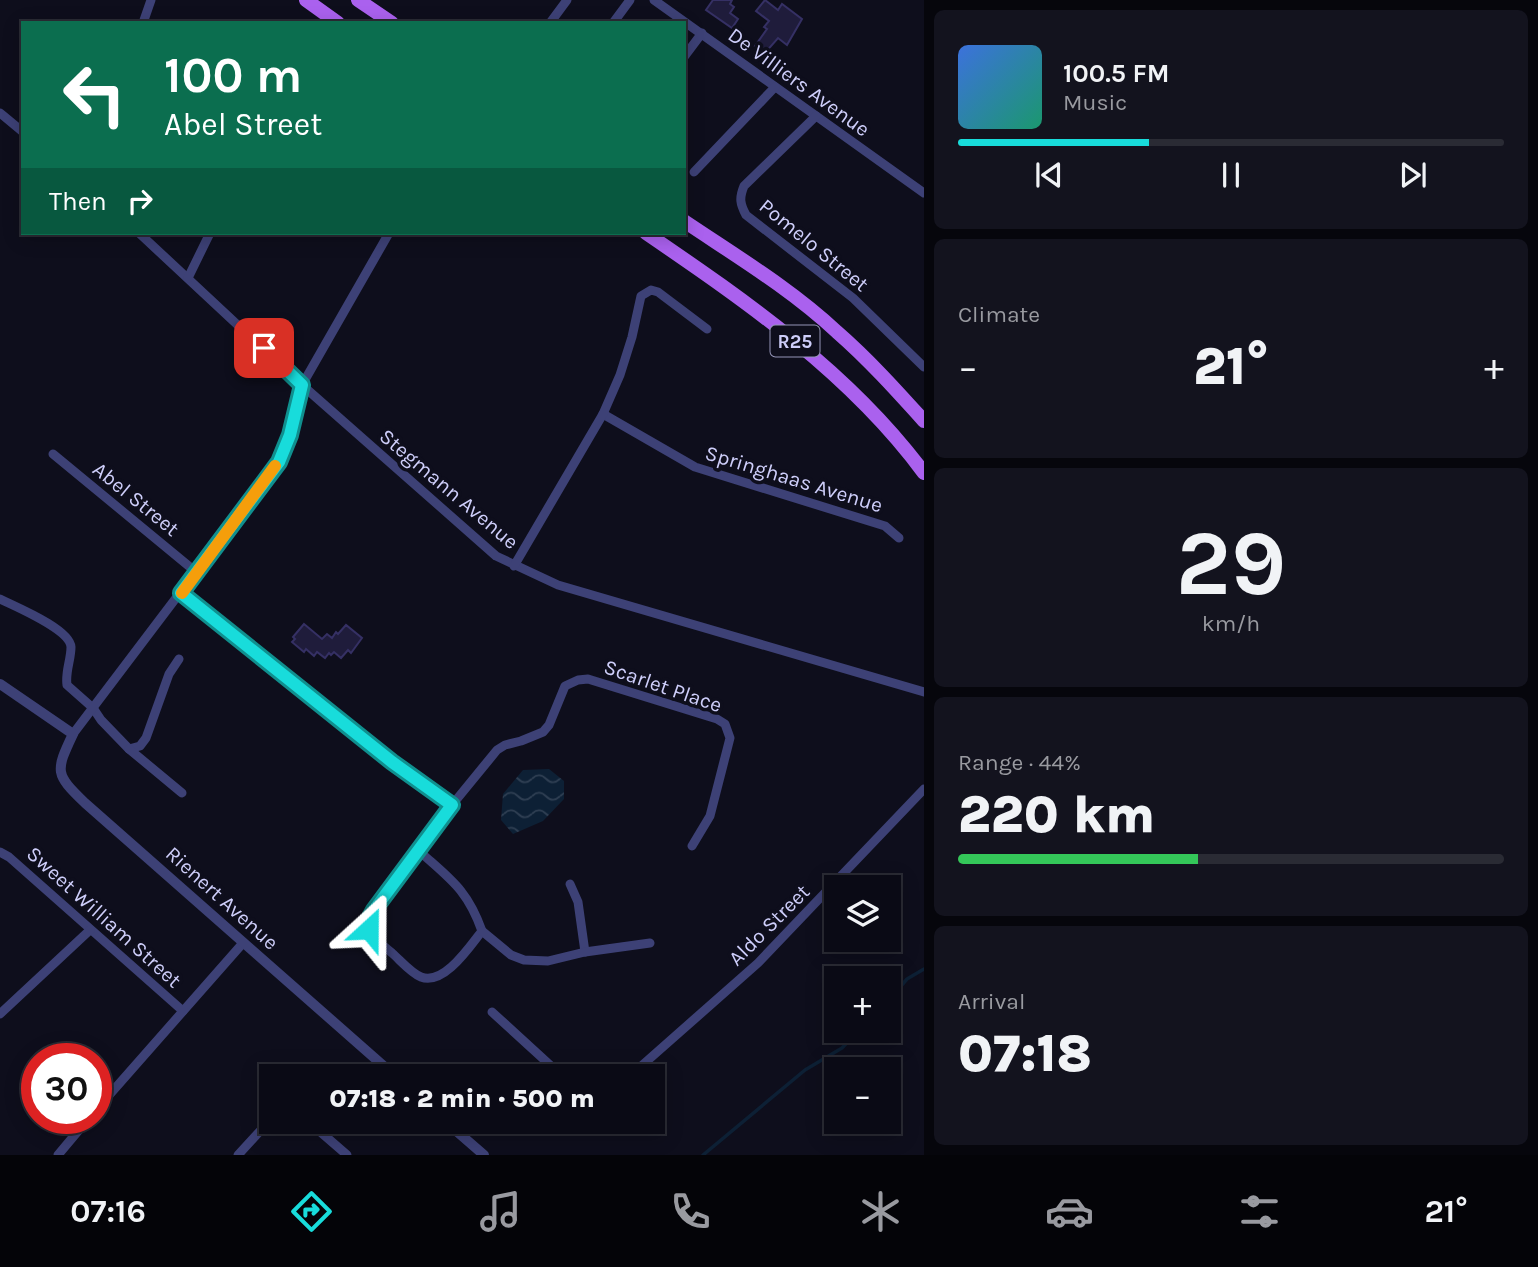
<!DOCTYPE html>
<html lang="en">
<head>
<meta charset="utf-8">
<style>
	:root { --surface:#0a0a15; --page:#13131e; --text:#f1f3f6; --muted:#999aa0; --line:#2a2b34; --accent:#18dcdb }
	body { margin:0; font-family:Karla,sans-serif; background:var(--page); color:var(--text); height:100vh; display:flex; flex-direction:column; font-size:26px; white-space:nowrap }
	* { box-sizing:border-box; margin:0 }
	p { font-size:23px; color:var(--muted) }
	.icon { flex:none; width:38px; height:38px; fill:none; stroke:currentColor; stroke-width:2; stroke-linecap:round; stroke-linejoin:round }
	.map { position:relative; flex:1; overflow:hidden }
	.sheet { display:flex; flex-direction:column; gap:10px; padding:10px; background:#06060c; width:614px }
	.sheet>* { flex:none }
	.top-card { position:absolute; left:21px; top:21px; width:665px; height:214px; border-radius:0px; box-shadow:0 4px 18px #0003,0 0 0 2px var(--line); background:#0b6e4f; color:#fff; overflow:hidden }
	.controls { position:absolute; left:824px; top:875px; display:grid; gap:14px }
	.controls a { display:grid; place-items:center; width:77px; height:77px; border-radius:0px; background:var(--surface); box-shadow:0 4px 18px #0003,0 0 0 2px var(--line); font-size:35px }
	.speed { position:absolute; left:21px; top:1043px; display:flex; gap:14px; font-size:35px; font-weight:700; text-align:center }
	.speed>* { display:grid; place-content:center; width:91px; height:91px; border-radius:50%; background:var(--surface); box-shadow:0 4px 18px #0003,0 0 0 2px var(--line); line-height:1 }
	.speed .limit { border:10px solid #d22; background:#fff; color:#111 }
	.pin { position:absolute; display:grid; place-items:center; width:60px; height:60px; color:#fff; margin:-30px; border-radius:14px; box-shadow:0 4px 10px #0006 }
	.me { position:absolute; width:77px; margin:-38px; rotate:24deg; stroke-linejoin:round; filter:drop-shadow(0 0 5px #0008) }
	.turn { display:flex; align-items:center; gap:24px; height:147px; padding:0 28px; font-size:32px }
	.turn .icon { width:91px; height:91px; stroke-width:2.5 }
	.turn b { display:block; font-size:49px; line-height:60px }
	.then { display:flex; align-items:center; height:66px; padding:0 28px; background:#0003; gap:14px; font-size:26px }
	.big { font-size:52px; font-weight:800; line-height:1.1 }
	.sheet .tile { flex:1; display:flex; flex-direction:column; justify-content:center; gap:10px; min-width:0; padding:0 24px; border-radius:10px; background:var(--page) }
	.sheet .dial { align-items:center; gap:0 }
	.dial b { font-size:91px; line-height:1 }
	.song { display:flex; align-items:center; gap:21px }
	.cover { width:84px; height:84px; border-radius:10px; background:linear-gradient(135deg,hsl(220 70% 55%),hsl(160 70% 35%)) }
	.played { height:7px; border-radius:4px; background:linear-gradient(90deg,var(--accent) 35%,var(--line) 35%) }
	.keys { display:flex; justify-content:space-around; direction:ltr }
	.heat { display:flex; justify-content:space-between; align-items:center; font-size:38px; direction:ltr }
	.charge { height:10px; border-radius:5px; background:linear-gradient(90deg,#34c759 44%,var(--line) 0) }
	.trip { position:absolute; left:259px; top:1064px; width:406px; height:70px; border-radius:0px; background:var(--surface); box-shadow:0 4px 18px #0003,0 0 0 2px var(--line); font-weight:800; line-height:70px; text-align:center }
	.menu { display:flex; height:112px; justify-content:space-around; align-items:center; background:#040408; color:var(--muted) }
	.menu .icon { width:49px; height:49px }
	.menu .active { color:var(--accent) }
	.menu b { font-size:32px; color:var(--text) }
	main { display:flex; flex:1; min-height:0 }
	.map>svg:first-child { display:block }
</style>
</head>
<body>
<main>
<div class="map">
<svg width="924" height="1155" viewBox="0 0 924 1155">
	<defs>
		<pattern id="water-waves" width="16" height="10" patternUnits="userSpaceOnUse" patternTransform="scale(1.75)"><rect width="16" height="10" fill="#0d2035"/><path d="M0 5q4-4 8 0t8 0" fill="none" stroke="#2f3f53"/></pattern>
	</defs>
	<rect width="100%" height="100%" fill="#0e0e1c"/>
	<path fill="url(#water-waves)" d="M549,769L564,781V799L543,821L513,834L501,820L503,794L523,770Z"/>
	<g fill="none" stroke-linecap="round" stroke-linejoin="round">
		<g stroke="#0d2035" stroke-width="3.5">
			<path d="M889,1000L907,979L924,969"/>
			<path d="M703,1155L805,1070L842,1048L858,1031"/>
		</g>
	</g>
	<g fill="#1f1c3b" stroke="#353064" stroke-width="2">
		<path d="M713,0H732L730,4L734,7L730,13L738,19L732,28L706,10Z"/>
		<path d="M765,0L778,10L782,4L802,19L787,45L778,38L765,53L755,46L767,29L764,27L769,21L756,11Z"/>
		<path d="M304,624L322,639L327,634L332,638L336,632L338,634L346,625L362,638L351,653L348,650L341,658L334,652L331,655L329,653L325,658L317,652L314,656L306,649L304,652L292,642L295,639L293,637Z"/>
	</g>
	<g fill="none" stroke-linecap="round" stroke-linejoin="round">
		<g stroke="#3d4176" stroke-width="9">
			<path d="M654,0L924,193"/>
			<path d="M143,23L151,0"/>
			<path d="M550,23L567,0"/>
			<path d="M613,23L630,0"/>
			<path d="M684,57L702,33"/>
			<path d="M0,113L23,132"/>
			<path d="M816,116L744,186C739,198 740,204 746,215L853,298L924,367"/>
			<path d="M694,172L775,87"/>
			<path d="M139,233L302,385L496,556L558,585L924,692"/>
			<path d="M188,278L210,233"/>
			<path d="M603,414L695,467L885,526L899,538"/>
			<path d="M53,454L196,572"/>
			<path d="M514,566L603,414L620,375L632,337L641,296L651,290L658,292L707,329"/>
			<path d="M181,593L392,762L452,805"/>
			<path d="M0,599C16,607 70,629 71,647C71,660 65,672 67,685L93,708L101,720L129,749L140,746L146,738L169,674L179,659"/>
			<path d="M73,734L279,462L290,435L302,385L389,233"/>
			<path d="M129,749L182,793"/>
			<path d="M419,851C450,879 467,889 482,931C470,946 444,986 421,977C411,973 401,961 392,953C380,943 369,936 369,919L452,805L497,750L505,745L521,741L543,732L549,725L565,686L578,680L588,679L717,719L725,724L730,738L710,816L692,846"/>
			<path d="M0,852L9,857L183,1011"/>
			<path d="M570,884L578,902L585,952"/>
			<path d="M482,931L511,955L524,960L548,961L585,952L650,943"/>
			<path d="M492,1012L562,1076"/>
			<path d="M0,1014L90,930"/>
			<path d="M630,1076L758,963L924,789"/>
			<path d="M96,1110L243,943"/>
			<path d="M309,1122L347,1155"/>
			<path d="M58,1155L89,1118"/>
			<path d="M238,1155L271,1119"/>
		</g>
		<g stroke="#3d4176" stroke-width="10">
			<path d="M0,684L73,734C55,772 55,774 85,803L395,1076"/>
			<path d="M446,1122L484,1155"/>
		</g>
		<g stroke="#aa61ee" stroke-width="14">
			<path d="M306,0L338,23"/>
			<path d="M358,0L392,23"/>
			<path d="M684,221C736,256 791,289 837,332C868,359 896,390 924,421"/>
			<path d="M646,233C747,302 850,373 924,473"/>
		</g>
	</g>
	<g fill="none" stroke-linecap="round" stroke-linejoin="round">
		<defs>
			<path id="route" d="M264,348L302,385L290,435L279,462L181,593L392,762L452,805L374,910L369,919V929"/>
		</defs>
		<use href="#route" stroke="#108f8e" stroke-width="18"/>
		<use href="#route" stroke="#18dcdb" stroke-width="12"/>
		<path stroke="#f59e0b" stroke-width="12" d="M182,593L275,466"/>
	</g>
	<g text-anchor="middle" stroke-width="7" stroke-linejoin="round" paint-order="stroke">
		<rect fill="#0e0e1c" stroke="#9494b7" stroke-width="2" x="770.5" y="325.5" width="49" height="31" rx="5"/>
		<g font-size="19" font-weight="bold" fill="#cecefa">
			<text x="795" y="348">R25</text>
		</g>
		<g font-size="21" fill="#cecefa" stroke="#0e0e1c">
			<text transform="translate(799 82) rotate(36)" y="7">De Villiers Avenue</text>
			<text transform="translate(814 245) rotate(39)" y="7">Pomelo Street</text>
			<text transform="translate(794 479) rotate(17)" y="7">Springhaas Avenue</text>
			<text transform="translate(449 489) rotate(40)" y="7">Stegmann Avenue</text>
			<text transform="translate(136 499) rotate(39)" y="7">Abel Street</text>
			<text transform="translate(663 686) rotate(19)" y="7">Scarlet Place</text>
			<text transform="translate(222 898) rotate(42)" y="7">Rienert Avenue</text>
			<text transform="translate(104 917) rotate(42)" y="7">Sweet William Street</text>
			<text transform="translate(769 925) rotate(-45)" y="7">Aldo Street</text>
		</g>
	</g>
</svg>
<div class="controls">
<a><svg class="icon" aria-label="layers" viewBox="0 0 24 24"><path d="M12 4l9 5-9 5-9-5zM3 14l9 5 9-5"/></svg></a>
<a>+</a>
<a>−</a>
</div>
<div class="speed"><div class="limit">30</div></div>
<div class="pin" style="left:264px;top:348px;background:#d93025"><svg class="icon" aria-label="arrive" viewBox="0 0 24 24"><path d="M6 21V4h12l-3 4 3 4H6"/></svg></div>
<svg class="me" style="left:369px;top:929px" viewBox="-20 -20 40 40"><path d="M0-17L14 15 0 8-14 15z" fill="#18dcdb" stroke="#fff" stroke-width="4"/></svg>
<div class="trip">07:18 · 2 min · 500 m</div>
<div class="top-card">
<div class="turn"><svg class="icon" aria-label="left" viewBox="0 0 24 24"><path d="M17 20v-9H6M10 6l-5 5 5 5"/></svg><div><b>100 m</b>Abel Street</div></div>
<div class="then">Then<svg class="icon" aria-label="right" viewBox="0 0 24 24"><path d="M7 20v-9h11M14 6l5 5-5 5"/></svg></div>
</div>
</div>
<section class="sheet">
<div class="tile">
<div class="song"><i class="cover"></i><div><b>100.5 FM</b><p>Music</p></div></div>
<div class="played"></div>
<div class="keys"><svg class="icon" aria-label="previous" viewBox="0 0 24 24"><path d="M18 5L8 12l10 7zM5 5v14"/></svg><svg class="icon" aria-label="pause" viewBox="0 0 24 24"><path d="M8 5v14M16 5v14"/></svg><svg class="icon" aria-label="next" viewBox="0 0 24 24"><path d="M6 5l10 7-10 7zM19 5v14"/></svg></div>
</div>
<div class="tile"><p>Climate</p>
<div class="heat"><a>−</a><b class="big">21°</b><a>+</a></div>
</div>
<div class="tile dial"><b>29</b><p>km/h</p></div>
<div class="tile"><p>Range · 44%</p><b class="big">220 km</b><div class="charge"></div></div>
<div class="tile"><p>Arrival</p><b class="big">07:18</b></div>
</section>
</main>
<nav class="menu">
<b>07:16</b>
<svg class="icon active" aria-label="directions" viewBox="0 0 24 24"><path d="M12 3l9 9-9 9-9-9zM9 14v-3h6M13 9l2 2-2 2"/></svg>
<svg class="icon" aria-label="music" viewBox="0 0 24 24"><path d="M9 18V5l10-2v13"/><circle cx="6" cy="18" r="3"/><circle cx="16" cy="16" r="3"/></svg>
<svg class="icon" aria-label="phone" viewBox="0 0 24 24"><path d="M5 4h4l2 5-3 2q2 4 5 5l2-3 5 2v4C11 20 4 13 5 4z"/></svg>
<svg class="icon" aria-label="climate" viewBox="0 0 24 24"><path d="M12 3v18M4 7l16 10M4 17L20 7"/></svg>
<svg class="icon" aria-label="car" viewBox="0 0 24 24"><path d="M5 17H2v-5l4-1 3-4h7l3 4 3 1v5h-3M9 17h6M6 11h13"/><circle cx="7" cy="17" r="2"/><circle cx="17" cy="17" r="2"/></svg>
<svg class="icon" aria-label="filters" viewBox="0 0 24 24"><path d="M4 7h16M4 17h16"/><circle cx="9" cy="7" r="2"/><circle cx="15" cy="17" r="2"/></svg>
<b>21°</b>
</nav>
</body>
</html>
